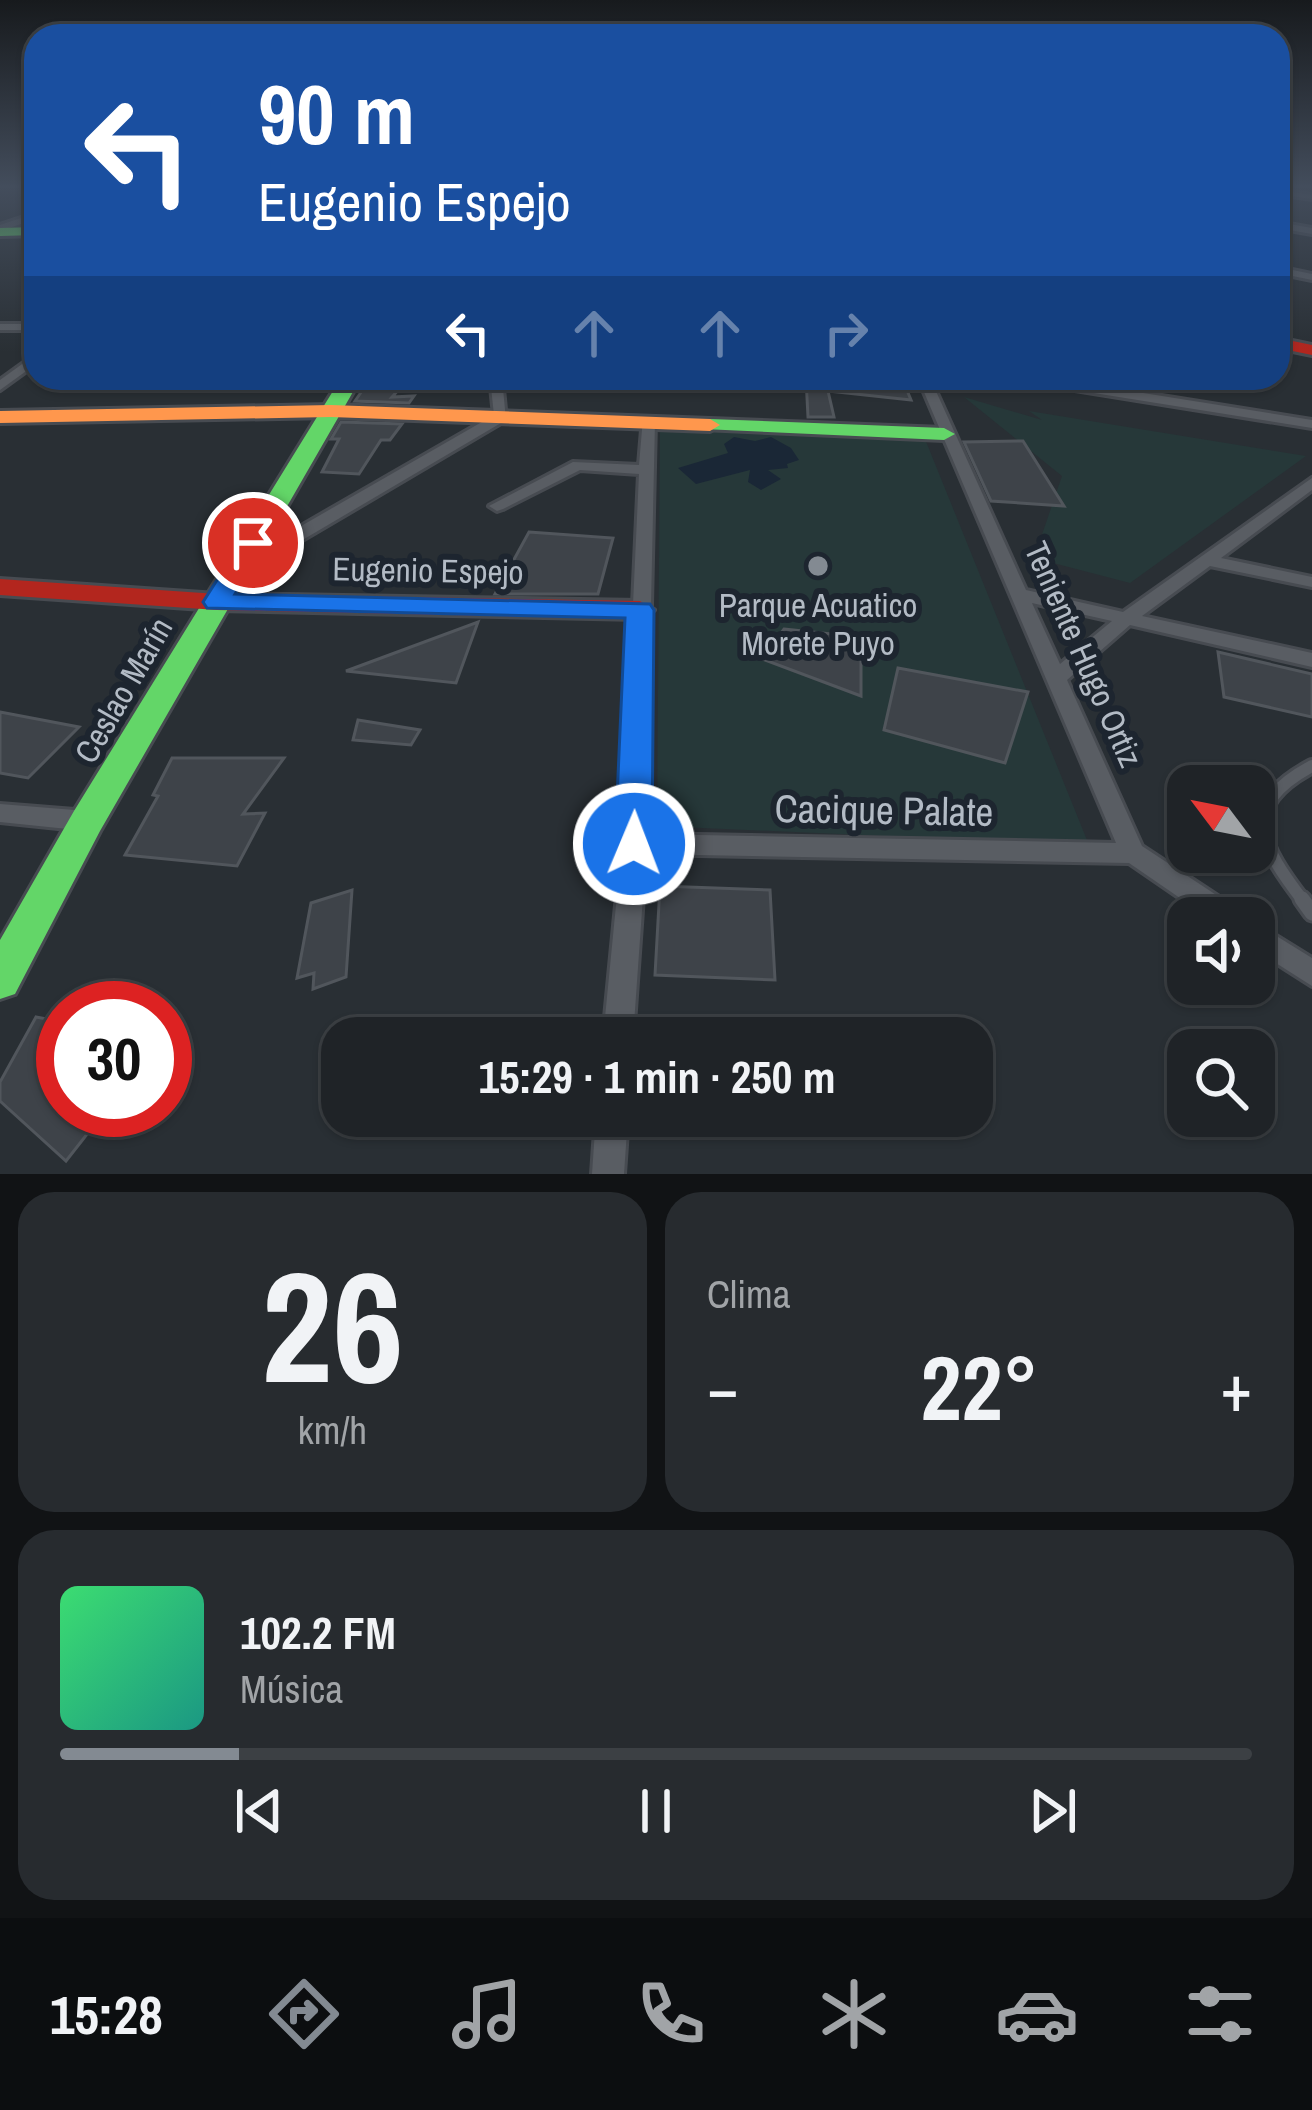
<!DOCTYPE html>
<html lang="es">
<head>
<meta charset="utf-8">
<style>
	:root { --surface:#1f2327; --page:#272b2f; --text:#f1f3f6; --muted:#a1a4a7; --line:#3c4044; --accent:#838a92 }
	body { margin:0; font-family:"Archivo Narrow",sans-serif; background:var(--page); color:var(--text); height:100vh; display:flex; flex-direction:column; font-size:45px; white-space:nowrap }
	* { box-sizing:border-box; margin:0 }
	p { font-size:39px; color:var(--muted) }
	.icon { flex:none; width:66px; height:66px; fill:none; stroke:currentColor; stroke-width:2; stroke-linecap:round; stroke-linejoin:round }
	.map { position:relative; height:1174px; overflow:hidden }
	.panel { display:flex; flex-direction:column; gap:18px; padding:18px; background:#111315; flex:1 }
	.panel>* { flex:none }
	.top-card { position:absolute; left:24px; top:24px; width:1266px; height:366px; border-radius:36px; box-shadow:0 3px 9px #0004,0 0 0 3px var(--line); background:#1a4fa0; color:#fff; overflow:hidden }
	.needle { width:78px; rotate:302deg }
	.buttons { position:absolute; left:1167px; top:765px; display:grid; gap:24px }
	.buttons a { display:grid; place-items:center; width:108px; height:108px; border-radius:24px; background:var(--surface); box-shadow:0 3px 9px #0004,0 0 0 3px var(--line); font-size:60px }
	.speed { position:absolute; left:36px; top:981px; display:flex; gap:24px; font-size:60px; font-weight:700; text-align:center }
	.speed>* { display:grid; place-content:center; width:156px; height:156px; border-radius:50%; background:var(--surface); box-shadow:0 3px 9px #0004,0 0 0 3px var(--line); line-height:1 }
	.speed .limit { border:18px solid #d22; background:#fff; color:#111 }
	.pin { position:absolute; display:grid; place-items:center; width:102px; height:102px; color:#fff; margin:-51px; border:6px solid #fff; border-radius:50%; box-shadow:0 3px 12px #0007 }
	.me { position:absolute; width:132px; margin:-66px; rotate:1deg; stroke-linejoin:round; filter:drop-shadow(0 0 9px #0008) }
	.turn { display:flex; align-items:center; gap:42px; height:252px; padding:0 36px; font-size:54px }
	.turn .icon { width:156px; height:156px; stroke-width:2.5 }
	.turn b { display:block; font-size:84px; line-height:102px }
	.lanes { display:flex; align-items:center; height:114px; padding:0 36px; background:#0003; justify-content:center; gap:60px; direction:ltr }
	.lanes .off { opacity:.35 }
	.big { font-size:90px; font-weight:800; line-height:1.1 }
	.panel .widget { flex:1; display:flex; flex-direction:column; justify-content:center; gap:18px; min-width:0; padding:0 42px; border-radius:36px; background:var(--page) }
	.panel .dial { align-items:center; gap:0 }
	.dial b { font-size:156px; line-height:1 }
	.song { display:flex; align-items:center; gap:36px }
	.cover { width:144px; height:144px; border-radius:18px; background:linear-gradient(135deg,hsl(140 70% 55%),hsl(170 70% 35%)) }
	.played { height:12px; border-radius:6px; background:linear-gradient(90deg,var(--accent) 15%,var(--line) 15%) }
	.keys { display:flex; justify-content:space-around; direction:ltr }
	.heat { display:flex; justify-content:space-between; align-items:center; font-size:66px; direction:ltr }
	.panel .tiles { flex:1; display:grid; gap:18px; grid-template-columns:1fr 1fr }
	.widget:last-child { grid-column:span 2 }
	.trip { position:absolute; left:321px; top:1017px; width:672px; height:120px; border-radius:36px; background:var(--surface); box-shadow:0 3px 9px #0004,0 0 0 3px var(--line); font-weight:800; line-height:120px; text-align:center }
	.tabs { display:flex; height:192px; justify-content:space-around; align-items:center; background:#0c0e10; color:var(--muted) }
	.tabs .icon { width:84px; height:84px }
	.tabs .on { color:var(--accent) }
	.tabs b { font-size:54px; color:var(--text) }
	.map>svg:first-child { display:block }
</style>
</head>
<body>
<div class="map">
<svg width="1312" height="1174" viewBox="0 0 1312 1174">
	<rect width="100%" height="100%" fill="#292f34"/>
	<g fill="#263839">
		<path d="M964,397L1042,420L1029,411L1306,456L1130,583L1034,558L1062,476Z"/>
		<path d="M660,429L925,439L1089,845L657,826Z"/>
	</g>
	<path fill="#1a2736" d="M734,437L755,441L771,437L791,448L799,460L787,464L788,468L768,470L781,479L761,490L748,482L750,470L696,484L678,468L728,453L724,444Z"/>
	<g fill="#3e4349" stroke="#51565c" stroke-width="3">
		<path d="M371,378H409L392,397L414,396L409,403L355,401Z"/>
		<path d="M806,378H902L911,400L828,391L834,417H808Z"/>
		<path d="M341,422L402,424L390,440H381L359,474L322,472L339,439H331Z"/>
		<path d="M1023,441L1064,506L991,501L964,442Z"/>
		<path d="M529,532L613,538L598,594H495Z"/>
		<path d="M478,622L456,683L346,671Z"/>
		<path d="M784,629L861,637V696L762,659Z"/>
		<path d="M1218,652L1312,674V717L1224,697Z"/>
		<path d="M898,668L1028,692L1005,763L884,730Z"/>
		<path d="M0,712L79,727L28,778L0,773Z"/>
		<path d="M358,720L420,730L411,745L353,740Z"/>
		<path d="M172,758H284L243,814L265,813L237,866L125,855L158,796L153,795Z"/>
		<path d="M660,886L770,890L775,980L655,975Z"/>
		<path d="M352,890L346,977L313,989L314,973L297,978L311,903Z"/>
		<path d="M36,1017L63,1022V1110H106L66,1161L0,1101V1082Z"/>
	</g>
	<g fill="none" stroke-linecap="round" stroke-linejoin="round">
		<defs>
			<path id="lane-far1" d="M1304,902C1261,846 1237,806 1312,766"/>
			<path id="lane" d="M1302,899L1312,913"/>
			<g id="street">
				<path d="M1278,190L1312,195V199L1278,194Z"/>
				<path d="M36,213V219L0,231V225Z"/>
				<path d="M1278,222L1312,228V234L1278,228Z"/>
				<path d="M1278,267L1312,274V280L1278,273Z"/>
				<rect x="0" y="324" width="36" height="6"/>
				<path d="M36,354V364L0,390V380Z"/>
				<path d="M490,378H502L506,420L294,545H282L280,541L282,537L494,415Z"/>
				<path d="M918,378H930L1026,590L1123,612L1312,478V490L1221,558L1312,577V587L1210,566L1142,616L1312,653V667L1130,625L1067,680L1142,846L1239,910L1243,918H1209L1129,863L646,854L633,1038H603L622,844L639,474L580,470L503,509L497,511L489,506L573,462L639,465L643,418H653L655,421L646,834L1116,843ZM1032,603L1112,621L1060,664Z"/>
				<path d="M1019,378H1049L1312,420V428L1025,382Z"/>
				<path d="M0,804L87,811L95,814L99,821L95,828L87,831L0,822Z"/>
				<path d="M1254,922L1312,958V986L1254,949Z"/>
				<path d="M596,1116H628L624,1174H592Z"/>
			</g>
			<g id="fast">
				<path d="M36,227V235L0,236V228Z"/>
				<path d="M341,378H361L100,831L15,994L0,999V940L74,811Z"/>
				<path d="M710,419L944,428L955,434L944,440L703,429L700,425Z"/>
			</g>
			<path id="slow" d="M331,405L710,419L720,425L710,431L331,417L0,423V411Z"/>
			<g id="jam">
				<path d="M1278,338L1312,345V355L1278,348Z"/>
				<path d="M0,579L217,594L640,601L654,610L640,619L217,610L0,595Z"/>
			</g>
		</defs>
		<use href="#lane-far1" stroke="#474b51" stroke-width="18"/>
		<use href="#lane" stroke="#474b51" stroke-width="21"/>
		<use href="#street" stroke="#474b51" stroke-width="6"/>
		<use href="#fast" stroke="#474b51" stroke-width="6"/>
		<use href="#slow" stroke="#474b51" stroke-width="6"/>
		<use href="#jam" stroke="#474b51" stroke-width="6"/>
		<use href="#lane-far1" stroke="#595d63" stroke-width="12"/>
		<use href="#lane" stroke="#595d63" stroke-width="15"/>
		<use href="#street" fill="#595d63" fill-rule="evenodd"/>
		<use href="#fast" fill="#63d668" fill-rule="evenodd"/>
		<use href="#slow" fill="#ff974d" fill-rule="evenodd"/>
		<use href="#jam" fill="#b3261e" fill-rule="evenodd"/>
	</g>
	<linearGradient id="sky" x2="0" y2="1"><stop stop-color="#171a1d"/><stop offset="0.53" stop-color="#434d5c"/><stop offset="1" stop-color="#434d5c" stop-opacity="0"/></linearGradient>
	<rect width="1312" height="352" fill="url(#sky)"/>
	<path fill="#1a73e8" stroke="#114b97" stroke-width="3" d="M253,535L266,543L235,594L650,604L654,610L652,844L647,855L634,860L621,855L615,844L625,618L207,608L203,602L244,538Z"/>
	<circle fill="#838a92" stroke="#1d252f" stroke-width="4.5" cx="818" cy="566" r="12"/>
	<g text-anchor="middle" stroke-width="12" stroke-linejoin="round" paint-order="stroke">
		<g font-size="33" fill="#b3bbc5" stroke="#1d252f">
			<text transform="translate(428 570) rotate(1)" y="12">Eugenio Espejo</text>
			<text transform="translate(1084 654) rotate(66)" y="12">Teniente Hugo Ortiz</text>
			<text transform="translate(123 690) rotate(-60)" y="12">Ceslao Marín</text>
		</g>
		<g font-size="33" fill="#b3bbc5" stroke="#1d252f">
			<text x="818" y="617">Parque Acuatico<tspan x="818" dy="38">Morete Puyo</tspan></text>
		</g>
		<g font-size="39" fill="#b3bbc5" stroke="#1d252f">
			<text transform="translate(884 810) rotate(1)" y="14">Cacique Palate</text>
		</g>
	</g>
</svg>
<div class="buttons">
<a><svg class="needle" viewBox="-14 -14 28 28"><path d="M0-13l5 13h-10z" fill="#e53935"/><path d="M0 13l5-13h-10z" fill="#a1a4a7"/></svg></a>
<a><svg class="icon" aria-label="sound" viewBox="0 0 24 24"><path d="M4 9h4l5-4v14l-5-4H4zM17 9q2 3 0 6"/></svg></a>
<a><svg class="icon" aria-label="search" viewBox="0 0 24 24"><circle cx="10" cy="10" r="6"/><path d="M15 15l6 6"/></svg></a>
</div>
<div class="speed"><div class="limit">30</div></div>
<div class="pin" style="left:253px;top:543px;background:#d93025"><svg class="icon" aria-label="arrive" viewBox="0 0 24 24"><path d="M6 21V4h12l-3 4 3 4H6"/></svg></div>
<svg class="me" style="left:634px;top:844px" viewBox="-20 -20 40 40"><circle r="17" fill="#1a73e8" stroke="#fff" stroke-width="3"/><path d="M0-11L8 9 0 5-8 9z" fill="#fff"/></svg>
<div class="trip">15:29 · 1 min · 250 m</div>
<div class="top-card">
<div class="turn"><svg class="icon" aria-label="left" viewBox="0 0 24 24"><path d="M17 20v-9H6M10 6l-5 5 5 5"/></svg><div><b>90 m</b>Eugenio Espejo</div></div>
<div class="lanes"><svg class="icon" aria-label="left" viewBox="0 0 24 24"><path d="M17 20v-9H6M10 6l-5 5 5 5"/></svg><svg class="icon off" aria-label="ahead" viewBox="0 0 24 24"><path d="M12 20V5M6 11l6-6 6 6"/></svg><svg class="icon off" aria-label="ahead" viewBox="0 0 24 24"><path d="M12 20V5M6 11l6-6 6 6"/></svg><svg class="icon off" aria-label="right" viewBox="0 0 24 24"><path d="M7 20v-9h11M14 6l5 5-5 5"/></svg></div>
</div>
</div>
<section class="panel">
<div class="tiles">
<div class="widget dial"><b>26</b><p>km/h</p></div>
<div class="widget"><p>Clima</p>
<div class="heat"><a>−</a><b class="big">22°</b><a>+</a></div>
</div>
<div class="widget">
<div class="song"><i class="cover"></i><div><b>102.2 FM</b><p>Música</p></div></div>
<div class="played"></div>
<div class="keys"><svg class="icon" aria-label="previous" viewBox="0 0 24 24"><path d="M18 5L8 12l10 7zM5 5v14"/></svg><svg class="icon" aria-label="pause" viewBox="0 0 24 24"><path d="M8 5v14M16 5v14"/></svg><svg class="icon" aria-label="next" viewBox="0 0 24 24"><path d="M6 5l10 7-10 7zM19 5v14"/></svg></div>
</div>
</div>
</section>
<nav class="tabs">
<b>15:28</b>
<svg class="icon on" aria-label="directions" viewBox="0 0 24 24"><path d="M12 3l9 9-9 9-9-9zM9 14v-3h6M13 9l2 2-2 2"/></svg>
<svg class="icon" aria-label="music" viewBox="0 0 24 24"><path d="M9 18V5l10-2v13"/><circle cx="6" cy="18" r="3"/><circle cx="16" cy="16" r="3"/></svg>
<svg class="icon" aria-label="phone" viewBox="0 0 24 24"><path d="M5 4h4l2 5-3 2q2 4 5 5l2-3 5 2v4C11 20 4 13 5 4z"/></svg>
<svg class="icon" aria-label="climate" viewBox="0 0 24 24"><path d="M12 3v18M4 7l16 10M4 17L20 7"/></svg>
<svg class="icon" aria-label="car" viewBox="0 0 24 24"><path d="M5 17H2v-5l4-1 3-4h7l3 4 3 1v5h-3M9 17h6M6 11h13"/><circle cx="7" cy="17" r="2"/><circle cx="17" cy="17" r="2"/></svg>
<svg class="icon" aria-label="filters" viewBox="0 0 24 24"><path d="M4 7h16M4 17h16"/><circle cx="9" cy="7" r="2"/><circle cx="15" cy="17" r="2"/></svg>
</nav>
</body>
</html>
